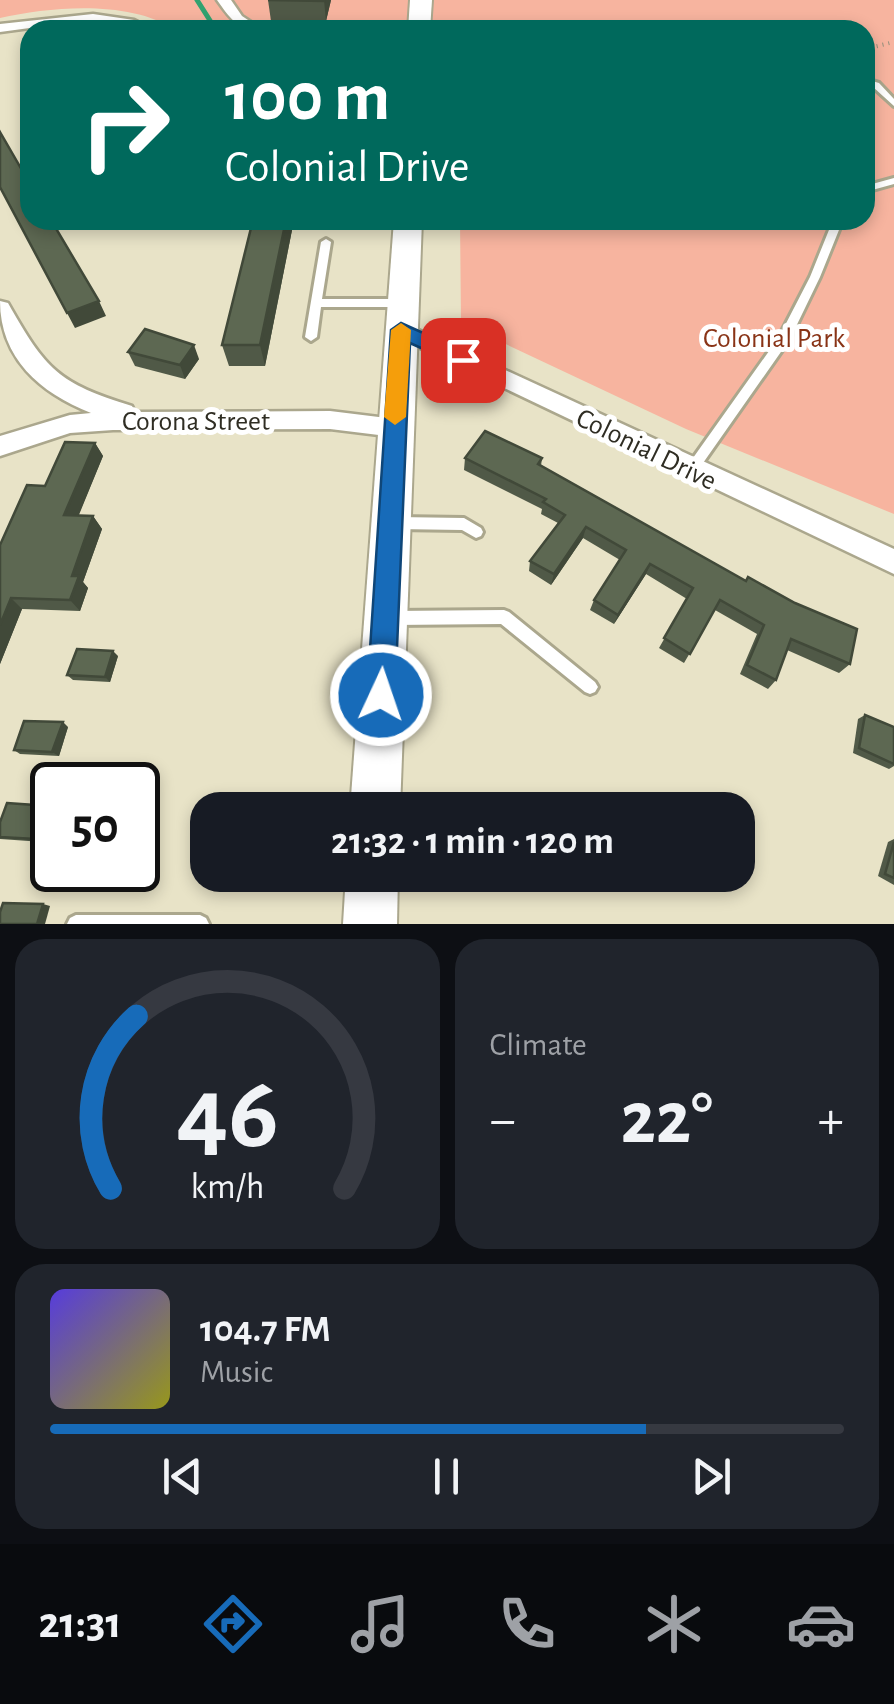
<!DOCTYPE html>
<html lang="en">
<head>
<meta charset="utf-8">
<style>
	:root { --surface:#171b24; --page:#20242c; --text:#f1f3f6; --muted:#9ea1a6; --line:#363941; --accent:#176bb9 }
	body { margin:0; font-family:"Alegreya Sans",sans-serif; background:var(--page); color:var(--text); height:100vh; display:flex; flex-direction:column; font-size:38px; white-space:nowrap }
	* { box-sizing:border-box; margin:0 }
	p { font-size:32px; color:var(--muted) }
	.icon { flex:none; width:55px; height:55px; fill:none; stroke:currentColor; stroke-width:2; stroke-linecap:round; stroke-linejoin:round }
	.map { position:relative; height:924px; overflow:hidden }
	.drawer { display:flex; flex-direction:column; gap:15px; padding:15px; background:#0d0f14; flex:1 }
	.drawer>* { flex:none }
	.guide { position:absolute; left:20px; top:20px; width:855px; height:210px; border-radius:30px; box-shadow:0 5px 15px #0003; background:#00695c; color:#fff; overflow:hidden }
	.speed { position:absolute; left:30px; top:762px; display:flex; gap:20px; font-size:50px; font-weight:700; text-align:center }
	.speed>* { display:grid; place-content:center; width:130px; height:130px; border-radius:50%; background:var(--surface); box-shadow:0 5px 15px #0003; line-height:1 }
	.speed .limit { border:5px solid #111; border-radius:15px; background:#fff; color:#111 }
	.pin { position:absolute; display:grid; place-items:center; width:85px; height:85px; color:#fff; margin:-42px; border-radius:20px; box-shadow:0 5px 15px #0006 }
	.me { position:absolute; width:110px; margin:-55px; rotate:3deg; stroke-linejoin:round; filter:drop-shadow(0 0 8px #0008) }
	.turn { display:flex; align-items:center; gap:35px; height:210px; padding:0 40px; font-size:45px }
	.turn .icon { width:130px; height:130px; stroke-width:2.5 }
	.turn b { display:block; font-size:70px; line-height:85px }
	.big { font-size:75px; font-weight:700; line-height:1.1 }
	.drawer .widget { flex:1; display:flex; flex-direction:column; justify-content:center; gap:15px; min-width:0; padding:0 35px; border-radius:30px; background:var(--page) }
	.drawer .dial { align-items:center; gap:0 }
	.dial svg { height:260px; overflow:visible; fill:none; stroke:var(--line); stroke-width:7; stroke-linecap:round; text-anchor:middle }
	.dial text { fill:var(--text); stroke:none }
	.song { display:flex; align-items:center; gap:30px }
	.cover { width:120px; height:120px; border-radius:15px; background:linear-gradient(135deg,hsl(250 70% 55%),hsl(60 70% 35%)) }
	.played { height:10px; border-radius:5px; background:linear-gradient(90deg,var(--accent) 75%,var(--line) 75%) }
	.keys { display:flex; justify-content:space-around; direction:ltr }
	.heat { display:flex; justify-content:space-between; align-items:center; font-size:55px; direction:ltr }
	.drawer .tiles { flex:1; display:grid; gap:15px; grid-template-columns:1fr 1fr }
	.widget:last-child { grid-column:span 2 }
	.trip { position:absolute; left:190px; top:792px; width:565px; height:100px; border-radius:30px; background:var(--surface); box-shadow:0 5px 15px #0003; font-weight:700; line-height:100px; text-align:center }
	.tab-bar { display:flex; height:160px; justify-content:space-around; align-items:center; background:#090b0e; color:var(--muted) }
	.tab-bar .icon { width:70px; height:70px }
	.tab-bar .selected { color:var(--accent) }
	.tab-bar b { font-size:45px; color:var(--text) }
	.map>svg:first-child { display:block }
</style>
</head>
<body>
<div class="map">
<svg width="894" height="924" viewBox="0 0 894 924">
	<rect width="100%" height="100%" fill="#e8e3c7"/>
	<path fill="#f7b49f" d="M0,0H894V514L686,429L461,323L460,220H865V30H176C130,0 53,6 0,18Z"/>
	<g fill="none" stroke-linecap="round" stroke-linejoin="round">
		<path stroke="#31a270" stroke-width="5" d="M197,0L216,30"/>
		<defs>
			<g id="lane">
				<path d="M865,79L879,83L894,99V106L873,87L865,84Z"/>
				<path d="M894,178V184L865,192V186Z"/>
				<path d="M833,220H843L820,277L790,339L696,473H688L686,469L688,465L779,337L810,277Z"/>
				<path d="M326,239L331,242L322,299H400L405,303L400,307H321L317,337L311,341L305,337L321,242Z"/>
				<path d="M397,517L464,518L481,528L483,532L481,536L476,538L462,530L397,529L392,527L390,523L392,519Z"/>
				<path d="M504,610L509,612L595,682L598,687L595,692L590,694L585,692L501,624L393,625L388,623L386,618L388,613L393,611Z"/>
				<path d="M76,915H200L206,918L209,924H67L70,918Z"/>
			</g>
			<g id="street">
				<path d="M217,0H231L242,16L263,30C238,30 231,20 217,0Z"/>
				<path d="M93,14L134,20L154,30L74,22L0,32V24Z"/>
				<path d="M0,301L8,303C46,370 58,383 132,406L135,412L330,411L395,419L404,421L407,428L404,435L395,437L330,429L113,430L70,433L0,456V436L70,415L91,413C40,393 0,358 0,301Z"/>
				<path d="M401,322L894,549V574L393,335L390,330L393,325Z"/>
			</g>
			<g id="secondary">
				<path d="M410,0H432L430,30H408Z"/>
				<path d="M394,220H422L400,810H350Z"/>
				<path d="M346,875H398L397,924H343Z"/>
			</g>
		</defs>
		<use href="#lane" stroke="#aba78d" stroke-width="6"/>
		<use href="#street" stroke="#aba78d" stroke-width="5"/>
		<use href="#secondary" stroke="#aba78d" stroke-width="4"/>
		<path stroke="#95917d" stroke-width="4" stroke-dasharray="1 5" stroke-linecap="butt" d="M865,49L894,42"/>
		<use href="#lane" fill="#fff" fill-rule="evenodd"/>
		<use href="#street" fill="#fff" fill-rule="evenodd"/>
		<use href="#secondary" fill="#fff" fill-rule="evenodd"/>
	</g>
	<g fill="#505947">
		<path d="M268,0H331L326,21H271Z"/>
		<path d="M253,220H294L265,366H229L222,345Z"/>
		<path d="M128,352L199,359L185,379L135,366Z"/>
		<path d="M95,443L103,456L78,516H93L102,529L83,582L88,588L80,611L22,609L0,664V545Z"/>
		<path d="M465,458H542L541,466L850,664L839,673L787,650L776,680L768,689L740,674L757,634L715,610L684,663L659,648L687,599L646,574L614,624L590,610L594,600L620,560L583,538L551,585L529,571L530,561L558,523L541,514L542,509L464,470Z"/>
		<path d="M118,656L110,682L73,680L67,675Z"/>
		<path d="M865,715L894,727V766L889,769L853,753L858,719Z"/>
		<path d="M68,727L59,756L20,754L14,750Z"/>
		<path d="M0,822L43,842L0,839Z"/>
		<path d="M894,839V885L878,876L888,842Z"/>
	</g>
	<g fill="#414939">
		<path d="M324,0H331L326,21Z"/>
		<path d="M286,220H294L265,366L260,345Z"/>
		<path d="M99,301L106,316L75,328L67,313Z"/>
		<path d="M194,345L199,359L185,379L180,365Z"/>
		<path d="M95,443L103,456L74,527L64,515Z"/>
		<path d="M93,516L102,529L83,582L88,588L80,611L70,600L72,576Z"/>
		<path d="M586,527L583,538L551,585L554,574Z"/>
		<path d="M650,564L646,574L614,624L618,615Z"/>
		<path d="M11,598L22,609L0,664V625Z"/>
		<path d="M113,651L118,656L110,682L105,677Z"/>
		<path d="M63,722L68,727L59,756L52,752Z"/>
		<path d="M48,806L52,808V814L43,842L36,839Z"/>
		<path d="M43,904L50,906L45,924H37Z"/>
	</g>
	<g fill="#5d6852" stroke="#414939" stroke-width="2.5">
		<path d="M268,0H324V1Z"/>
		<path d="M0,132L30,184V220H51L99,301L67,313L0,187Z"/>
		<path d="M253,220H286L260,345H222Z"/>
		<path d="M145,329L194,345L180,365L128,352Z"/>
		<path d="M485,431L542,458L538,464L746,581L748,577L795,603L857,629L850,664L791,639L776,680L747,665L764,625L720,600L690,654L664,638L693,588L650,564L618,615L594,600L626,550L586,527L554,574L530,561L565,515L543,502L546,499L465,458Z"/>
		<path d="M65,442L95,443L64,515L93,516L72,576H79L70,600L11,598L0,625V545L27,485L45,486Z"/>
		<path d="M77,649L113,651L105,677L67,675Z"/>
		<path d="M865,715L894,727V764L859,748Z"/>
		<path d="M24,721L63,722L52,752L14,750Z"/>
		<path d="M7,803L48,806L36,839L0,837V822Z"/>
		<path d="M894,842V878L885,874Z"/>
		<path d="M3,903L43,904L37,924H0V912Z"/>
	</g>
	<path fill="#176bb9" stroke="#0f4678" stroke-width="2.5" d="M401,323L470,354L473,360L463,367L410,343L395,695L391,704L381,708L371,704L367,695L391,330Z"/>
	<path fill="#f59e0b" d="M401,323L411,330L406,417L395,425L384,417L391,330Z"/>
	<g text-anchor="middle" stroke-width="10" stroke-linejoin="round" paint-order="stroke">
		<g font-size="28" fill="#893316" stroke="#fff">
			<text x="774" y="347">Colonial Park</text>
		</g>
		<g font-size="28" fill="#2f2d23" stroke="#fff">
			<text x="196" y="430">Corona Street</text>
			<text transform="translate(647 448) rotate(26)" y="10">Colonial Drive</text>
		</g>
	</g>
</svg>
<div class="speed"><div class="limit">50</div></div>
<div class="pin" style="left:463px;top:360px;background:#d93025"><svg class="icon" aria-label="arrive" viewBox="0 0 24 24"><path d="M6 21V4h12l-3 4 3 4H6"/></svg></div>
<svg class="me" style="left:381px;top:695px" viewBox="-20 -20 40 40"><circle r="17" fill="#176bb9" stroke="#fff" stroke-width="3"/><path d="M0-11L8 9 0 5-8 9z" fill="#fff"/></svg>
<div class="trip">21:32 · 1 min · 120 m</div>
<div class="guide">
<div class="turn"><svg class="icon" aria-label="right" viewBox="0 0 24 24"><path d="M7 20v-9h11M14 6l5 5-5 5"/></svg><div><b>100 m</b>Colonial Drive</div></div>
</div>
</div>
<section class="drawer">
<div class="tiles">
<div class="widget dial"><svg viewBox="0 0 100 80">
<path d="M14 69A42 42 0 1 1 86 69"/>
<path d="M14 69A42 42 0 0 1 22 16" stroke="#176bb9"/>
<text x="50" y="56" font-size="32" font-weight="700">46</text>
<text x="50" y="72" font-size="11">km/h</text>
</svg></div>
<div class="widget"><p>Climate</p>
<div class="heat"><a>−</a><b class="big">22°</b><a>+</a></div>
</div>
<div class="widget">
<div class="song"><i class="cover"></i><div><b>104.7 FM</b><p>Music</p></div></div>
<div class="played"></div>
<div class="keys"><svg class="icon" aria-label="previous" viewBox="0 0 24 24"><path d="M18 5L8 12l10 7zM5 5v14"/></svg><svg class="icon" aria-label="pause" viewBox="0 0 24 24"><path d="M8 5v14M16 5v14"/></svg><svg class="icon" aria-label="next" viewBox="0 0 24 24"><path d="M6 5l10 7-10 7zM19 5v14"/></svg></div>
</div>
</div>
</section>
<nav class="tab-bar">
<b>21:31</b>
<svg class="icon selected" aria-label="directions" viewBox="0 0 24 24"><path d="M12 3l9 9-9 9-9-9zM9 14v-3h6M13 9l2 2-2 2"/></svg>
<svg class="icon" aria-label="music" viewBox="0 0 24 24"><path d="M9 18V5l10-2v13"/><circle cx="6" cy="18" r="3"/><circle cx="16" cy="16" r="3"/></svg>
<svg class="icon" aria-label="phone" viewBox="0 0 24 24"><path d="M5 4h4l2 5-3 2q2 4 5 5l2-3 5 2v4C11 20 4 13 5 4z"/></svg>
<svg class="icon" aria-label="climate" viewBox="0 0 24 24"><path d="M12 3v18M4 7l16 10M4 17L20 7"/></svg>
<svg class="icon" aria-label="car" viewBox="0 0 24 24"><path d="M5 17H2v-5l4-1 3-4h7l3 4 3 1v5h-3M9 17h6M6 11h13"/><circle cx="7" cy="17" r="2"/><circle cx="17" cy="17" r="2"/></svg>
</nav>
</body>
</html>
